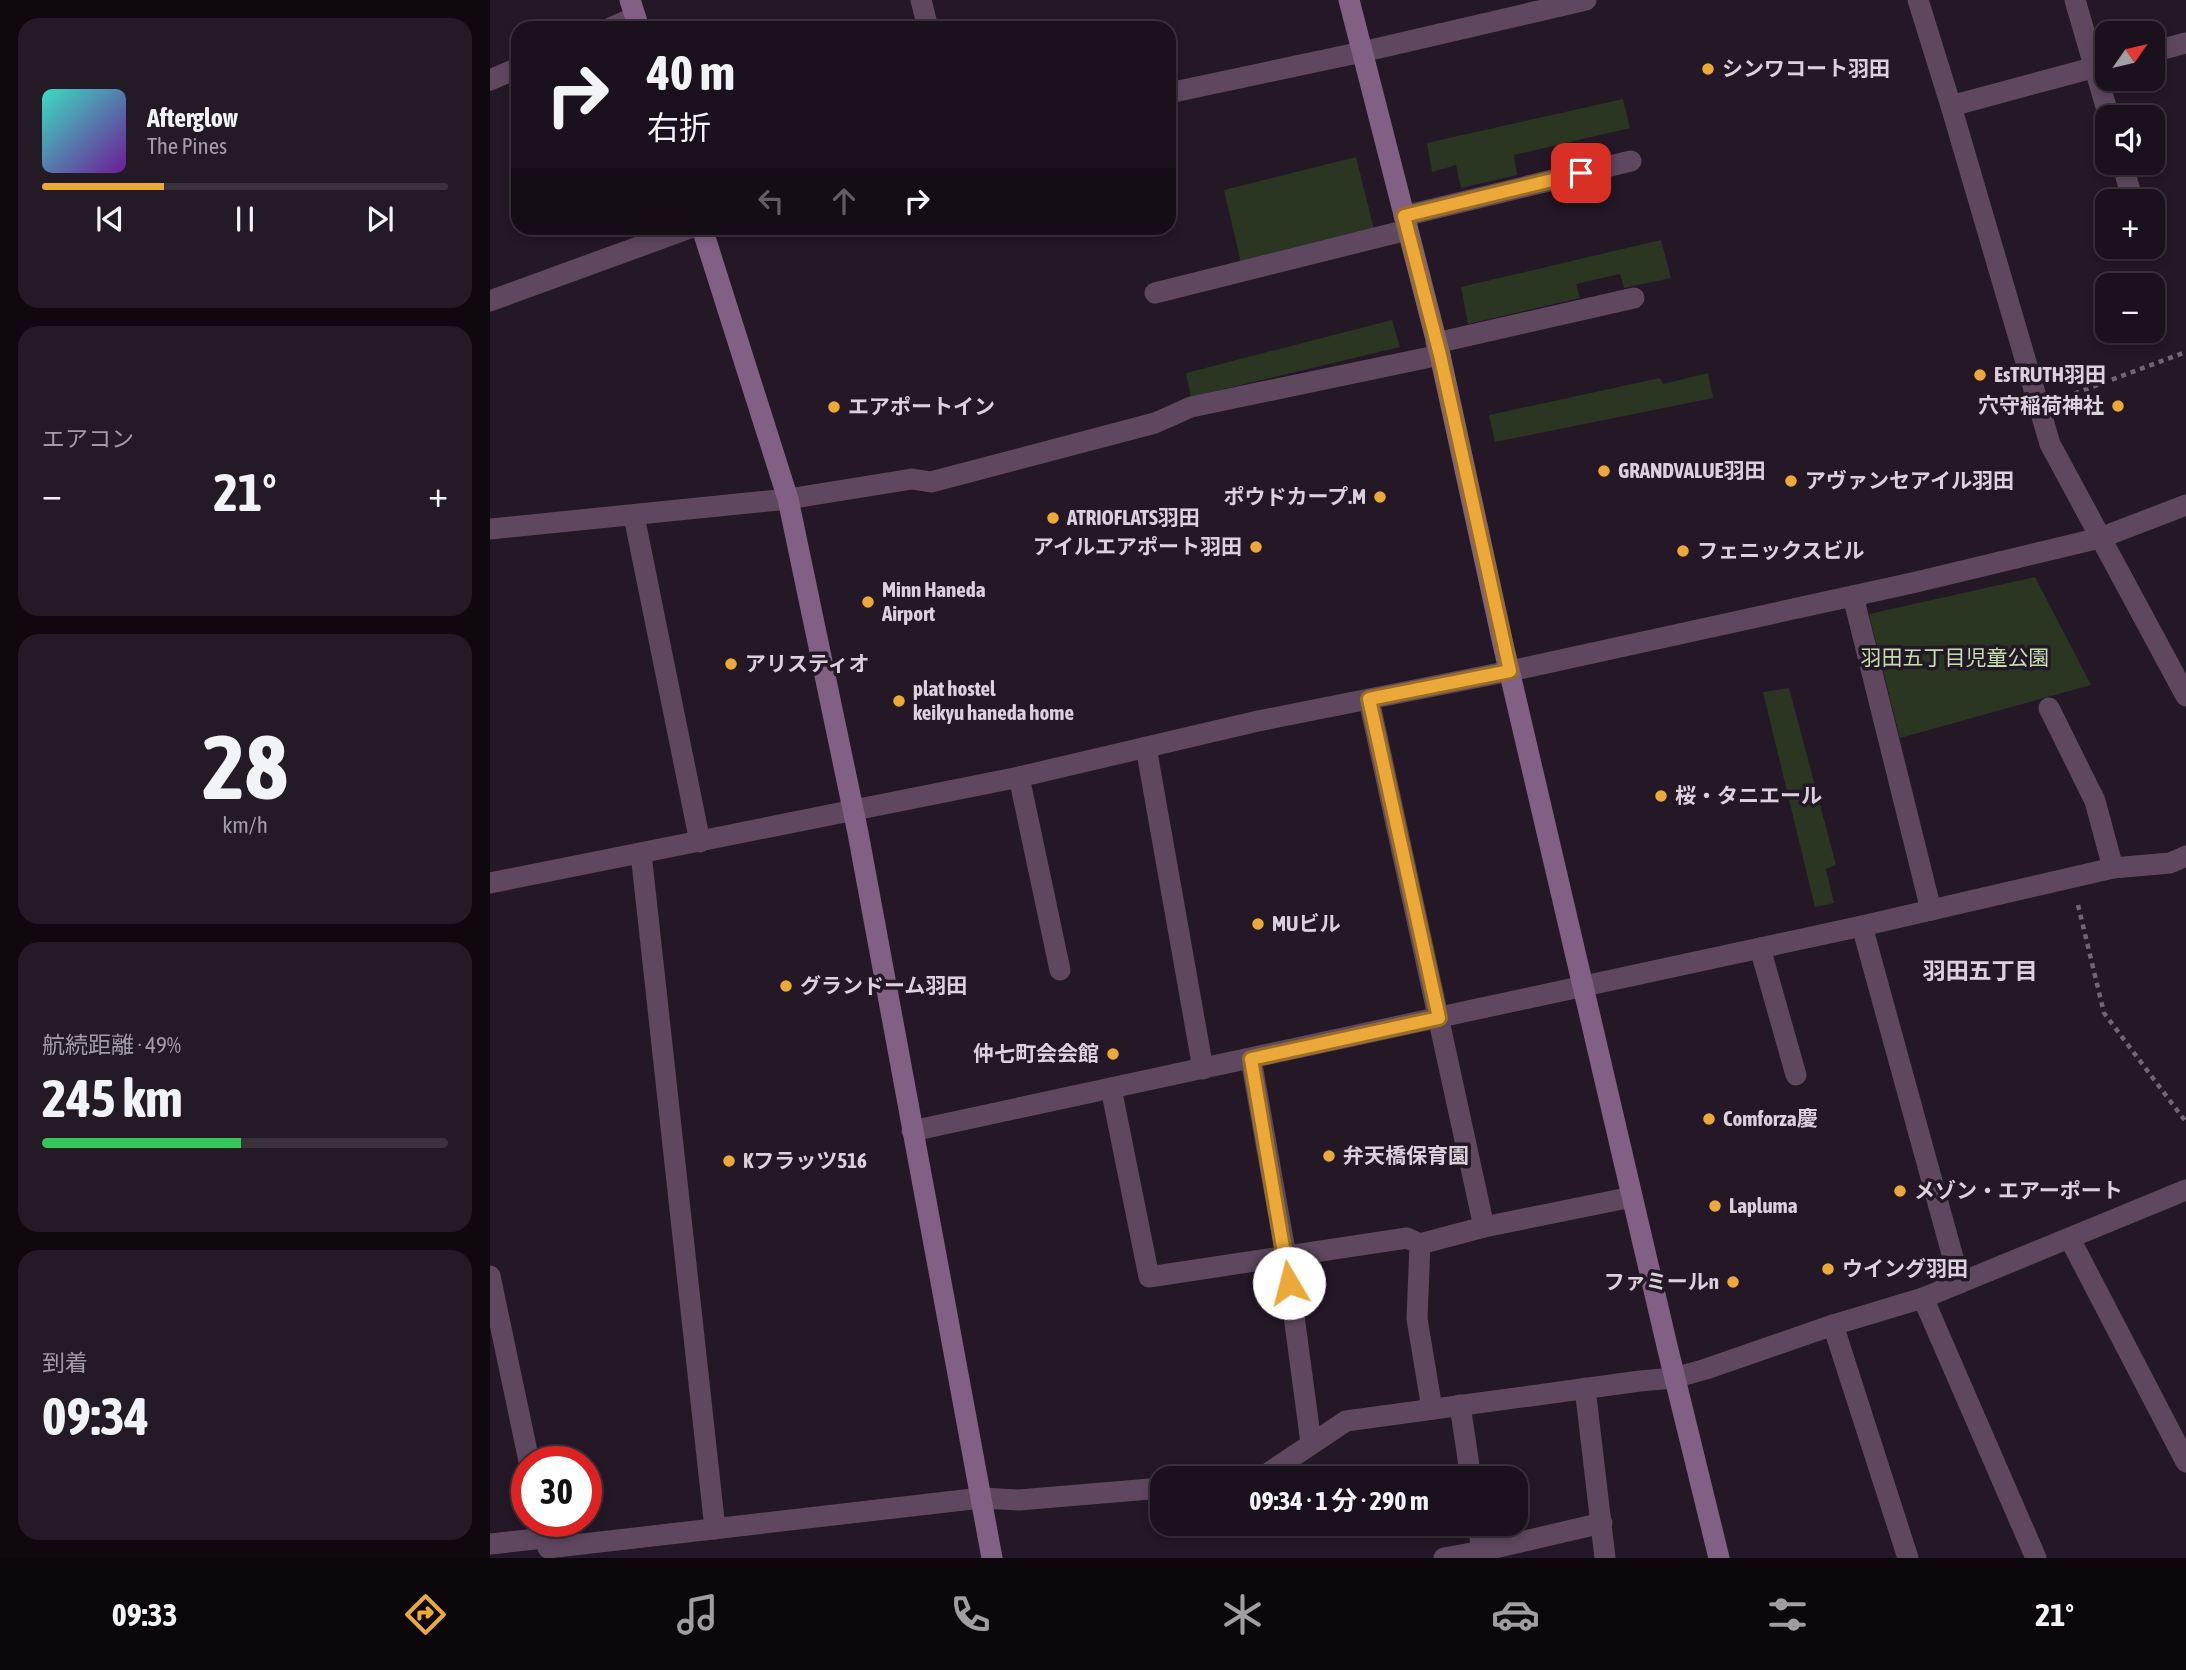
<!DOCTYPE html>
<html lang="ja">
<head>
<meta charset="utf-8">
<style>
	:root { --surface:#1b111c; --page:#241a25; --text:#f1f3f6; --muted:#a09da3; --line:#39313b; --accent:#eca93a }
	body { margin:0; font-family:"Asap Condensed","Noto Sans JP",sans-serif; background:var(--page); color:var(--text); height:100vh; display:flex; flex-direction:column; font-size:26px; white-space:nowrap }
	* { box-sizing:border-box; margin:0 }
	p { font-size:23px; color:var(--muted) }
	.icon { flex:none; width:38px; height:38px; fill:none; stroke:currentColor; stroke-width:2; stroke-linecap:round; stroke-linejoin:round }
	.map { position:relative; flex:1; overflow:hidden }
	.side { display:flex; flex-direction:column; gap:18px; padding:18px; background:#0f090f; width:490px }
	.side>* { flex:none }
	.guide { position:absolute; left:21px; top:21px; width:665px; height:214px; border-radius:21px; box-shadow:0 4px 10px #0003,0 0 0 2px var(--line); background:#1b111c; color:var(--text); overflow:hidden }
	.needle { width:46px; rotate:56deg }
	.fabs { position:absolute; left:1605px; top:21px; display:grid; gap:14px }
	.fabs a { display:grid; place-items:center; width:70px; height:70px; border-radius:14px; background:var(--surface); box-shadow:0 4px 10px #0003,0 0 0 2px var(--line); font-size:35px }
	.speed { position:absolute; left:21px; top:1446px; display:flex; gap:14px; font-size:35px; font-weight:700; text-align:center }
	.speed>* { display:grid; place-content:center; width:91px; height:91px; border-radius:50%; background:var(--surface); box-shadow:0 4px 10px #0003,0 0 0 2px var(--line); line-height:1 }
	.speed .limit { border:10px solid #d22; background:#fff; color:#111 }
	.pin { position:absolute; display:grid; place-items:center; width:60px; height:60px; color:#fff; margin:-30px; border-radius:14px; box-shadow:0 4px 10px #0006 }
	.me { position:absolute; width:77px; margin:-38px; rotate:352deg; stroke-linejoin:round; filter:drop-shadow(0 0 5px #0008) }
	.turn { display:flex; align-items:center; gap:24px; height:147px; padding:0 21px; font-size:32px }
	.turn .icon { width:91px; height:91px; stroke-width:2.5 }
	.turn b { display:block; font-size:49px; line-height:60px }
	.lanes { display:flex; align-items:center; height:66px; padding:0 21px; background:#0003; justify-content:center; gap:35px; direction:ltr }
	.lanes .off { opacity:.35 }
	.big { font-size:52px; font-weight:700; line-height:1.1 }
	.side .tile { flex:1; display:flex; flex-direction:column; justify-content:center; gap:10px; min-width:0; padding:0 24px; border-radius:21px; background:var(--page) }
	.side .dial { align-items:center; gap:0 }
	.dial b { font-size:91px; line-height:1 }
	.song { display:flex; align-items:center; gap:21px }
	.cover { width:84px; height:84px; border-radius:10px; background:linear-gradient(135deg,hsl(170 70% 55%),hsl(280 70% 35%)) }
	.played { height:7px; border-radius:4px; background:linear-gradient(90deg,var(--accent) 30%,var(--line) 30%) }
	.keys { display:flex; justify-content:space-around; direction:ltr }
	.heat { display:flex; justify-content:space-between; align-items:center; font-size:38px; direction:ltr }
	.charge { height:10px; border-radius:5px; background:linear-gradient(90deg,#34c759 49%,var(--line) 0) }
	.trip { position:absolute; left:660px; top:1466px; width:378px; height:70px; border-radius:21px; background:var(--surface); box-shadow:0 4px 10px #0003,0 0 0 2px var(--line); font-weight:700; line-height:70px; text-align:center }
	.menu { display:flex; height:112px; justify-content:space-around; align-items:center; background:#0b070b; color:var(--muted) }
	.menu .icon { width:49px; height:49px }
	.menu .current { color:var(--accent) }
	.menu b { font-size:32px; color:var(--text) }
	main { display:flex; flex:1; min-height:0 }
	.map>svg:first-child { display:block }
</style>
</head>
<body>
<main>
<section class="side">
<div class="tile">
<div class="song"><i class="cover"></i><div><b>Afterglow</b><p>The Pines</p></div></div>
<div class="played"></div>
<div class="keys"><svg class="icon" aria-label="previous" viewBox="0 0 24 24"><path d="M18 5L8 12l10 7zM5 5v14"/></svg><svg class="icon" aria-label="pause" viewBox="0 0 24 24"><path d="M8 5v14M16 5v14"/></svg><svg class="icon" aria-label="next" viewBox="0 0 24 24"><path d="M6 5l10 7-10 7zM19 5v14"/></svg></div>
</div>
<div class="tile"><p>エアコン</p>
<div class="heat"><a>−</a><b class="big">21°</b><a>+</a></div>
</div>
<div class="tile dial"><b>28</b><p>km/h</p></div>
<div class="tile"><p>航続距離 · 49%</p><b class="big">245 km</b><div class="charge"></div></div>
<div class="tile"><p>到着</p><b class="big">09:34</b></div>
</section>
<div class="map">
<svg width="1696" height="1558" viewBox="0 0 1696 1558">
	<rect width="100%" height="100%" fill="#241726"/>
	<g fill="#2b3622">
		<path d="M1133,99L1140,128L1024,155L1027,175L971,188L966,165L942,172L937,143Z"/>
		<path d="M866,157L884,229L751,263L734,190Z"/>
		<path d="M1171,240L1181,278L1134,288L1130,274L1086,284L1090,298L978,324L971,287Z"/>
		<path d="M902,320L910,347L701,397L696,373Z"/>
		<path d="M1218,373L1223,398L1005,442L999,415L1170,378L1173,384Z"/>
		<path d="M1545,577L1601,685L1410,738L1379,614Z"/>
		<path d="M1299,688L1346,865L1336,869L1344,903L1325,907L1273,692Z"/>
	</g>
	<g fill="none" stroke-linecap="round" stroke-linejoin="round">
		<g stroke="#706572" stroke-width="4.5" stroke-dasharray="5 5" stroke-linecap="butt">
			<path d="M1575,397L1696,352"/>
			<path d="M1588,905L1614,1013L1696,1122"/>
		</g>
		<g stroke="#5e475f" stroke-width="21">
			<path d="M431,0L438,28"/>
			<path d="M1585,0L1619,117"/>
			<path d="M1662,52L1696,43"/>
			<path d="M1461,106L1617,64"/>
			<path d="M1632,163L1643,201"/>
			<path d="M914,216L1141,161"/>
			<path d="M665,293L917,230"/>
			<path d="M0,301L200,228"/>
			<path d="M946,343L1144,298"/>
			<path d="M298,499L422,479L441,482L665,423L701,407L950,355"/>
			<path d="M144,516L210,842"/>
			<path d="M1363,596L1441,910"/>
			<path d="M879,700L994,1227"/>
			<path d="M1559,708L1605,801L1623,868"/>
			<path d="M656,747L713,1069"/>
			<path d="M529,777L570,970"/>
			<path d="M1372,926L1470,1283"/>
			<path d="M1270,948L1306,1075"/>
			<path d="M621,1088L659,1277L917,1238L930,1244"/>
			<path d="M1580,1239L1696,1462"/>
			<path d="M1433,1298L1546,1558"/>
			<path d="M1343,1325L1418,1558"/>
			<path d="M954,1558L992,1551"/>
		</g>
		<g stroke="#5e475f" stroke-width="21">
			<path d="M1428,0L1461,106L1560,444L1696,696"/>
			<path d="M120,28L145,17"/>
			<path d="M0,80L28,68"/>
			<path d="M679,93L872,52L1096,0"/>
			<path d="M0,529L298,499"/>
			<path d="M151,853L225,1529"/>
			<path d="M0,883L529,777L768,721L1020,671L1422,583L1610,538L1696,505"/>
			<path d="M761,1059L796,1256L821,1443"/>
			<path d="M422,1131L1372,926L1623,868L1680,863L1696,856"/>
			<path d="M0,1276L39,1461"/>
			<path d="M1095,1388L1115,1558"/>
			<path d="M970,1405L981,1479"/>
			<path d="M942,1409L927,1319L930,1244L994,1227L1142,1197"/>
			<path d="M753,1479L774,1476L856,1421L1150,1381L1184,1378L1216,1369L1343,1325L1433,1298L1696,1190"/>
			<path d="M988,1524L992,1551L1112,1523"/>
			<path d="M0,1544L55,1538"/>
			<path d="M58,1548L491,1498L529,1500L672,1488"/>
		</g>
		<g stroke="#825f85" stroke-width="21">
			<path d="M140,0L149,28"/>
			<path d="M859,0L950,355L1013,644L1178,1350L1229,1558"/>
			<path d="M212,228L298,499L368,833L502,1558"/>
		</g>
	</g>
	<g fill="none" stroke-linecap="round" stroke-linejoin="round">
		<defs>
			<path id="route" d="M799,1283L761,1059L949,1018L879,699L1020,671L950,355L914,216L1091,173"/>
		</defs>
		<use href="#route" stroke="#996e26" stroke-width="18"/>
		<use href="#route" stroke="#eca93a" stroke-width="12"/>
	</g>
	<g fill="#eca93a" stroke="#241726" stroke-width="2.5">
		<circle cx="1218" cy="69" r="7"/>
		<circle cx="1490" cy="375" r="7"/>
		<circle cx="1628" cy="406" r="7"/>
		<circle cx="344" cy="407" r="7"/>
		<circle cx="1114" cy="471" r="7"/>
		<circle cx="1301" cy="481" r="7"/>
		<circle cx="890" cy="497" r="7"/>
		<circle cx="563" cy="518" r="7"/>
		<circle cx="766" cy="547" r="7"/>
		<circle cx="1193" cy="551" r="7"/>
		<circle cx="378" cy="602" r="7"/>
		<circle cx="241" cy="664" r="7"/>
		<circle cx="409" cy="701" r="7"/>
		<circle cx="1171" cy="796" r="7"/>
		<circle cx="768" cy="924" r="7"/>
		<circle cx="296" cy="986" r="7"/>
		<circle cx="623" cy="1054" r="7"/>
		<circle cx="1219" cy="1119" r="7"/>
		<circle cx="839" cy="1156" r="7"/>
		<circle cx="239" cy="1161" r="7"/>
		<circle cx="1410" cy="1191" r="7"/>
		<circle cx="1225" cy="1206" r="7"/>
		<circle cx="1338" cy="1269" r="7"/>
		<circle cx="1243" cy="1282" r="7"/>
	</g>
	<g text-anchor="middle" stroke-width="7" stroke-linejoin="round" paint-order="stroke">
		<g font-size="21" font-weight="bold" fill="#dad1db" stroke="#241726" text-anchor="start">
			<text x="1232" y="76">シンワコート羽田</text>
			<text x="1504" y="382">EsTRUTH羽田</text>
			<text x="1614" y="413" text-anchor="end">穴守稲荷神社</text>
			<text x="358" y="414">エアポートイン</text>
			<text x="1128" y="478">GRANDVALUE羽田</text>
			<text x="1315" y="488">アヴァンセアイル羽田</text>
			<text x="876" y="504" text-anchor="end">ポウドカープ.M</text>
			<text x="577" y="525">ATRIOFLATS羽田</text>
			<text x="752" y="554" text-anchor="end">アイルエアポート羽田</text>
			<text x="1207" y="558">フェニックスビル</text>
			<text x="392" y="597">Minn Haneda<tspan x="392" dy="24">Airport</tspan></text>
			<text x="255" y="671">アリスティオ</text>
			<text x="423" y="696">plat hostel<tspan x="423" dy="24">keikyu haneda home</tspan></text>
			<text x="1185" y="803">桜・タニエール</text>
			<text x="782" y="931">MUビル</text>
			<text x="310" y="993">グランドーム羽田</text>
			<text x="609" y="1061" text-anchor="end">仲七町会会館</text>
			<text x="1233" y="1126">Comforza慶</text>
			<text x="853" y="1163">弁天橋保育園</text>
			<text x="253" y="1168">Kフラッツ516</text>
			<text x="1424" y="1198">メゾン・エアーポート</text>
			<text x="1239" y="1213">Lapluma</text>
			<text x="1352" y="1276">ウイング羽田</text>
			<text x="1229" y="1289" text-anchor="end">ファミールn</text>
		</g>
		<g font-size="21" fill="#c2dfac" stroke="#241726">
			<text x="1465" y="665">羽田五丁目児童公園</text>
		</g>
		<g font-size="23" font-weight="bold" fill="#dad1db" stroke="#241726">
			<text x="1490" y="979">羽田五丁目</text>
		</g>
	</g>
</svg>
<div class="fabs">
<a><svg class="needle" viewBox="-14 -14 28 28"><path d="M0-13l5 13h-10z" fill="#e53935"/><path d="M0 13l5-13h-10z" fill="#a09da3"/></svg></a>
<a><svg class="icon" aria-label="sound" viewBox="0 0 24 24"><path d="M4 9h4l5-4v14l-5-4H4zM17 9q2 3 0 6"/></svg></a>
<a>+</a>
<a>−</a>
</div>
<div class="speed"><div class="limit">30</div></div>
<div class="pin" style="left:1091px;top:173px;background:#d93025"><svg class="icon" aria-label="arrive" viewBox="0 0 24 24"><path d="M6 21V4h12l-3 4 3 4H6"/></svg></div>
<svg class="me" style="left:799px;top:1283px" viewBox="-20 -20 40 40"><circle r="19" fill="#fff"/><path d="M0-13L10 11 0 6-10 11z" fill="#eca93a"/></svg>
<div class="trip">09:34 · 1 分 · 290 m</div>
<div class="guide">
<div class="turn"><svg class="icon" aria-label="right" viewBox="0 0 24 24"><path d="M7 20v-9h11M14 6l5 5-5 5"/></svg><div><b>40 m</b>右折</div></div>
<div class="lanes"><svg class="icon off" aria-label="left" viewBox="0 0 24 24"><path d="M17 20v-9H6M10 6l-5 5 5 5"/></svg><svg class="icon off" aria-label="ahead" viewBox="0 0 24 24"><path d="M12 20V5M6 11l6-6 6 6"/></svg><svg class="icon" aria-label="right" viewBox="0 0 24 24"><path d="M7 20v-9h11M14 6l5 5-5 5"/></svg></div>
</div>
</div>
</main>
<nav class="menu">
<b>09:33</b>
<svg class="icon current" aria-label="directions" viewBox="0 0 24 24"><path d="M12 3l9 9-9 9-9-9zM9 14v-3h6M13 9l2 2-2 2"/></svg>
<svg class="icon" aria-label="music" viewBox="0 0 24 24"><path d="M9 18V5l10-2v13"/><circle cx="6" cy="18" r="3"/><circle cx="16" cy="16" r="3"/></svg>
<svg class="icon" aria-label="phone" viewBox="0 0 24 24"><path d="M5 4h4l2 5-3 2q2 4 5 5l2-3 5 2v4C11 20 4 13 5 4z"/></svg>
<svg class="icon" aria-label="climate" viewBox="0 0 24 24"><path d="M12 3v18M4 7l16 10M4 17L20 7"/></svg>
<svg class="icon" aria-label="car" viewBox="0 0 24 24"><path d="M5 17H2v-5l4-1 3-4h7l3 4 3 1v5h-3M9 17h6M6 11h13"/><circle cx="7" cy="17" r="2"/><circle cx="17" cy="17" r="2"/></svg>
<svg class="icon" aria-label="filters" viewBox="0 0 24 24"><path d="M4 7h16M4 17h16"/><circle cx="9" cy="7" r="2"/><circle cx="15" cy="17" r="2"/></svg>
<b>21°</b>
</nav>
</body>
</html>
